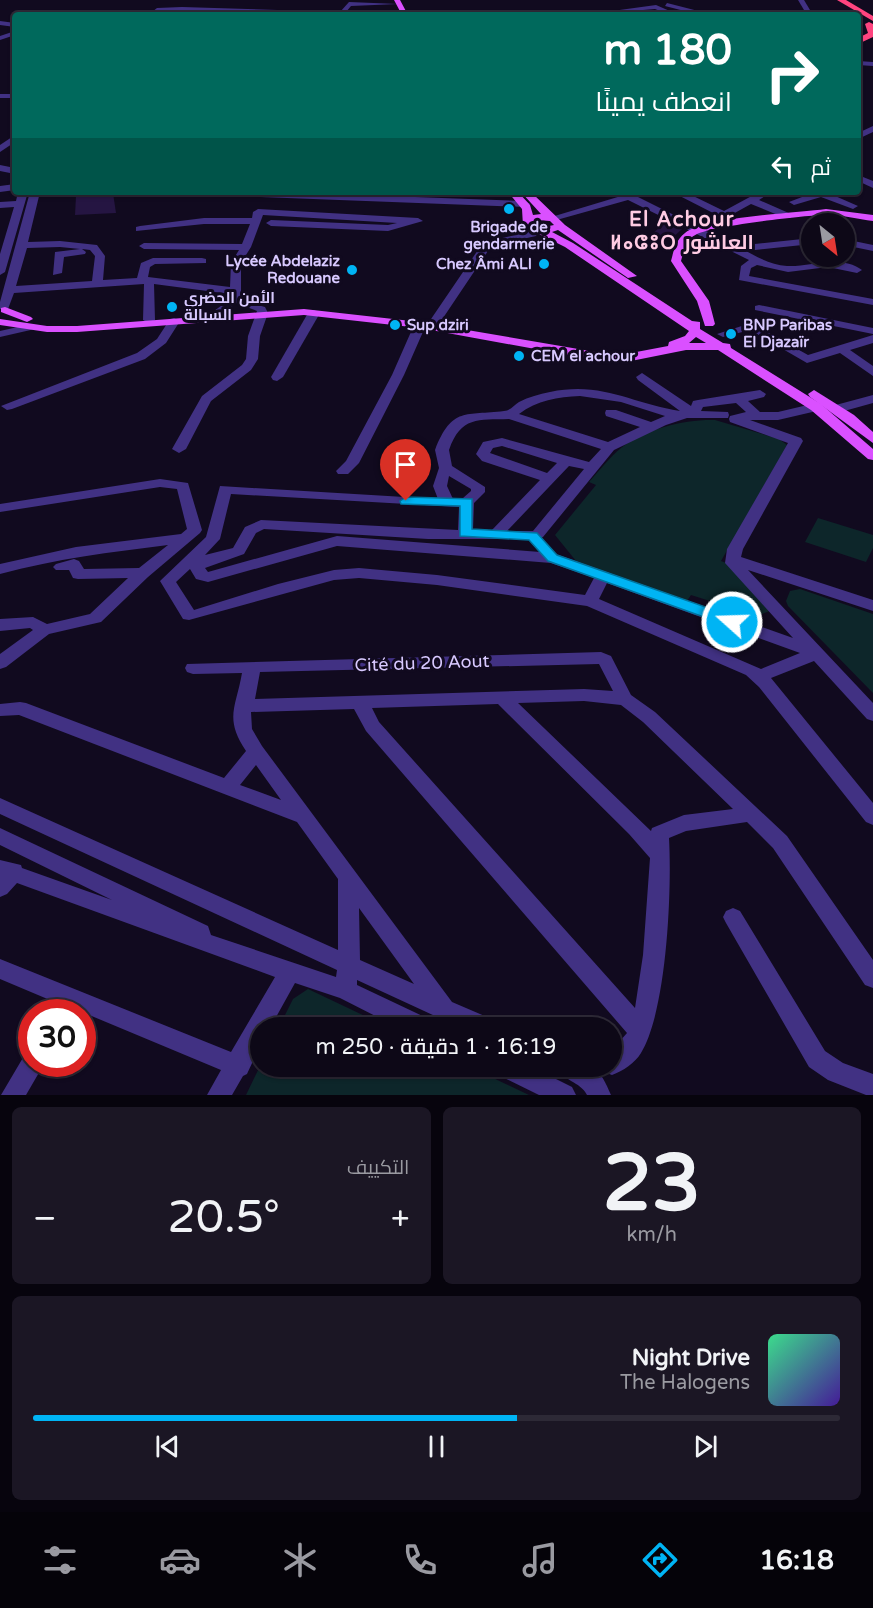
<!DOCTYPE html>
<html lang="ar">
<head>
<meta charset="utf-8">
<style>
	:root { --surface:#0d0817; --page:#1b1624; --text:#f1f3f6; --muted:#9a9aa1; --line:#2d2936; --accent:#00b4f4 }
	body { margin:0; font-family:"Varela Round",Cairo,"Noto Sans Tifinagh",sans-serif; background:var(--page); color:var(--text); direction:rtl; height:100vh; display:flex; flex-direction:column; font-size:22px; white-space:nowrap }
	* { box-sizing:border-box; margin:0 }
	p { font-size:20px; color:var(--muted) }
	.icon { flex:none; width:33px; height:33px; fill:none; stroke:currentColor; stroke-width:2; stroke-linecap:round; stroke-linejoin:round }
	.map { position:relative; height:1095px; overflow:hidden; direction:ltr }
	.sheet { display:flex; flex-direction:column; gap:12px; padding:12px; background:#07040d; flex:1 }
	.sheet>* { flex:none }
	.banner { position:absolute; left:12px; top:12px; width:849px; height:183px; border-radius:6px; box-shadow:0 2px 4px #0004,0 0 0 2px var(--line); direction:rtl; background:#00695c; color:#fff; overflow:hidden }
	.needle { width:39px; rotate:150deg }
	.buttons { position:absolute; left:801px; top:213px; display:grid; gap:12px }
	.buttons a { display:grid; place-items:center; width:54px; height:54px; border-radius:50%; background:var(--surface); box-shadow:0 2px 4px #0004,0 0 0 2px var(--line); font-size:30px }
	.speed { position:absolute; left:18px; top:999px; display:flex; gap:12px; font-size:30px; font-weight:700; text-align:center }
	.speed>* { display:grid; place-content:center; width:78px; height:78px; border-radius:50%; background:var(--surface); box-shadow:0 2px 4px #0004,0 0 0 2px var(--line); line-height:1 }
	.speed .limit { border:9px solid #d22; background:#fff; color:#111 }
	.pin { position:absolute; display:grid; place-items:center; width:51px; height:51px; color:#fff; margin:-62px -26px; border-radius:50% 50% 50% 0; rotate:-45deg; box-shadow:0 0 6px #0007 }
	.pin .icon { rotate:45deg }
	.me { position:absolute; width:66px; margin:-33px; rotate:290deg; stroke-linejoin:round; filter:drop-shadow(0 0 4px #0008) }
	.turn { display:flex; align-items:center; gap:21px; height:126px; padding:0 30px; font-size:27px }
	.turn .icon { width:78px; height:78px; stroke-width:2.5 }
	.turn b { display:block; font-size:42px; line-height:51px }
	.then { display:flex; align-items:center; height:57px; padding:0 30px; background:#0003; gap:12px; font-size:22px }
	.big { font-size:45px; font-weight:600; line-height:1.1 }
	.sheet .tile { flex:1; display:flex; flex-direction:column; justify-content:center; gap:9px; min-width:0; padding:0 21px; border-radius:9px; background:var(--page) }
	.sheet .dial { align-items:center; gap:0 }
	.dial b { font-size:78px; line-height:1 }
	.song { display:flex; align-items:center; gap:18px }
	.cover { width:72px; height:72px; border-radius:9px; background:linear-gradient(135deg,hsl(150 70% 55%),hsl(260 70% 35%)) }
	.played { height:6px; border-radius:3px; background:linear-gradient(90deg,var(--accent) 60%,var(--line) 60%) }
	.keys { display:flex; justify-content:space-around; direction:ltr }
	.heat { display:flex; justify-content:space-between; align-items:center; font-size:33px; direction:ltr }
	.sheet .tiles { flex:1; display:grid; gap:12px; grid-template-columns:1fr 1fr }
	.tile:last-child { grid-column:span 2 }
	.trip { position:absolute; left:250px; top:1017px; width:372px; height:60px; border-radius:30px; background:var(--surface); box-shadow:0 2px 4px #0004,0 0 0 2px var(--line); font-weight:600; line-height:60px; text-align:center; direction:rtl }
	.tabs { display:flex; height:96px; justify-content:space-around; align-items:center; background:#050309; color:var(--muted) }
	.tabs .icon { width:42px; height:42px }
	.tabs .selected { color:var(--accent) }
	.tabs b { font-size:27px; color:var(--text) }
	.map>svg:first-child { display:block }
</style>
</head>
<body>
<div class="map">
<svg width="873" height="1095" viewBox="0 0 873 1095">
	<rect width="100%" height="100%" fill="#110a1f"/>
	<g fill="#0d262a">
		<path d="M715,420L779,439L787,445L721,561L729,564L772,610L757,616L691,595L687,601L576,561L555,535L596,485L589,482C599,471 610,457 621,448C644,429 686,419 715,420Z"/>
		<path d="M818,518L873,535V548L866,562L805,542Z"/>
		<path d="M800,589L873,614V693L788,606L786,601L790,591Z"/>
		<path d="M308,989L388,1027H279L293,999Z"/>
		<path d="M261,1064V1066L470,1067L529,1095H246Z"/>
	</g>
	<g fill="#251542">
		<path d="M113,193L116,213L75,215L76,196Z"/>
		<path d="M666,222L682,229L670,240L652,234Z"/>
	</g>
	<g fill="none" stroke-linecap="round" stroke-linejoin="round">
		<g fill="#413183" fill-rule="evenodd">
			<path d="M798,0H804L813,15H807Z"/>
			<path d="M349,2L398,4L351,6L346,12L365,15L182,11L148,15L157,8L182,7L340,12Z"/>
			<path d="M667,3L710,14L711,15H700L665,6Z"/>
			<path d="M656,5L679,15H670L655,9L583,15Z"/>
			<path d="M0,21L15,23V27L0,25Z"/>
			<path d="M15,31V35L0,40V36Z"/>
			<path d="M858,61L873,62V66L858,65Z"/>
			<rect x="0" y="94" width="15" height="4"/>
			<path d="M873,126V132L858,139V133Z"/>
			<path d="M15,135V142L0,152V145Z"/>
			<path d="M0,165L15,168V174L0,171Z"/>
			<path d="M858,175L873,181V188L858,181Z"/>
			<path d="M15,184V190L0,192V186Z"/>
			<path d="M18,192H28L5,272L0,275V254L14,207L0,208V202L16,201Z"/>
			<path d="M30,192H40L28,242L60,241L97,245L105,256L103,280L137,278L141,263L153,258H202L206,259V263L155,264L150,267L148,277L230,287L231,263L239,250L144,249L139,246L144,243L242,244L250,224H204L136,231V227L140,226L204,218H252L253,212L258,209L418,218L423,221L388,231L271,226L266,223L271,220L388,225L397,223L263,215L251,247L241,263V295L247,302L265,307L268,313L260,336L258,359L251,370L211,401L186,449L179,453L172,449L202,396L242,365L246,359L248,336L257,311L236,303L222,315H214V311L225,303L230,294L154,284L155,320L149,323L143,320L144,284L14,293L8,309H0V302ZM60,247L80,249L55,252L53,275L62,273L64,257L85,254L86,252L82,249L90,250L95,256L92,281L16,286L27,248Z"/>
			<path d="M199,192H280L525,201L530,204L525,207L204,195Z"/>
			<path d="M615,192H651L638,197L696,226L717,215L672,192H685L724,211L759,192H771L759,200L791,214V218H785L751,204L704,230L736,246L812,238V244L746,251C759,258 772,265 787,266C811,267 841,254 862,270L857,273L828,267L788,272L757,265L751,268L749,276L873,299V305L739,280L741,266L749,260L628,200L553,221L548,218L621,196Z"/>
			<path d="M815,192H826L858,206L853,209L821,197L794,205L789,202Z"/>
			<path d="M531,227L540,229L536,236L505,243L488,251L439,324H431L429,322L480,247L498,239L528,232Z"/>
			<path d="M844,239L873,245V251L844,245Z"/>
			<path d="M759,305L873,328V334L755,310V306Z"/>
			<path d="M314,310L320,313L283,377L277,381L273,380L271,377L308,313Z"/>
			<path d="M174,318L180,321L166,343L145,359L12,409L7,410L1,406L137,353L157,339L170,319Z"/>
			<path d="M420,322L426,325L404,375L359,463L348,474H338L336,471L346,461L392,375L414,325Z"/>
			<path d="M751,323L808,355L873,335V343L850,350L873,366V376L840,353L807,363L750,330L723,337L717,334Z"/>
			<path d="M31,324L35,325V329L0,337V331Z"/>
			<path d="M642,373L691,406L693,401L698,400L760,390L766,394L764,397L748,401L760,412H778L816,403L822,407L821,410L778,420H750L801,438L803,441L743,549L741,557L873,600V611L748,570L873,703V721L867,719L814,661L771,678L873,803V825L866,822L759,687L746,675L587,606L437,585L359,578L334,580L189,620L183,619L160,581L206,537L220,486L438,499L433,486L439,468L435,450C452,406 466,416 504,411C510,411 514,405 519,402C529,397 539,394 550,392C603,381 632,404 680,411L638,380L636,377ZM580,396L621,402L665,416L651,422L616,410H606L605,413L606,416L640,427L608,442L519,414C537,400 558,397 580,396ZM736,403L746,412L730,416L729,419L730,422L788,443L727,549L725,563L793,638L553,553L337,536L208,572L205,568L244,554L256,533L264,529L428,539H538L543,537L614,450L666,425L687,418H728L729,415L728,412L701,411L703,407ZM509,419L601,449L589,462L502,438L483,442L476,454L482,461L540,480L491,531L473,530L474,503L485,492V487L452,466L449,450C461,416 478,420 509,419ZM502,446L557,463L547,473L490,453L493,448ZM569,466L584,469L533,531H507ZM449,476L471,489V491L463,498L453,499L447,486ZM231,494L459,507L458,530L261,520L245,527L233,548L205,555L220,539ZM337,546L551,563L594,578L585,595L437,575L359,568L334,570L278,584L194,610L176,582L190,569L196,579L208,582ZM607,583L800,653L761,669L599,599Z"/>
			<path d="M873,395V403L837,413L831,409L832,406Z"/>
			<path d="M160,479L188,483L202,530L200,533L148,577L101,622L49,634L6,667L0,669V654L33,630L30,628L0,631V619L33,617L47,624L90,614L128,578L78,579L73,578L69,570H56L53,567L56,564L74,559L79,561L84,569L139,568L168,545C111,552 55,559 0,574V564L76,547L181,534L187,529L177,489L160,487L0,512V504Z"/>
			<path d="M601,652L611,656L631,695L655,712L787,836L873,960V988L865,985L773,848L747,822L686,831L669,838C672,890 667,1010 641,1053C635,1063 623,1071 612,1075L604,1072L602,1066H612V1050L627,1033L366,731L354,709L251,712L252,729L262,746L452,1002L494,1020L497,1028H461L357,980V985L431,1020L434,1028H399L340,998L295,983L270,1028H261C261,1045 254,1059 247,1074L243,1076L232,1095H207L221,1070L82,1012H53L57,1003L0,979V959L231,1052L275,977L17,883L7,894L0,897V860L21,865L22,868L112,900L0,845V828L208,926L211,935L336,977L337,970L0,814V798L338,950V879L297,822L19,715L0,716V704L20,702L26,703L224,778L246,751C224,718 236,708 242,673L193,674L187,672L185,668L187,664ZM599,664L613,691L584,689L255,699L260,672ZM584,701L621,705L643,722L733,809L684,815L652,828L651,831L518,703ZM498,704L629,834L650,858L643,955L635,1008L379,722L372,708ZM256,765L281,800L240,785ZM359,908L414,984L360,960Z"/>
			<path d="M733,908L740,911L825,1051L843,1063L873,1074V1095H866L828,1080L809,1067L726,923L723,917L726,911Z"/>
			<path d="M32,1053V1064H44L26,1095H1L24,1056Z"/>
			<path d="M493,1066H530L572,1087L576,1095H539L496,1074Z"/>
			<path d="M556,1066C591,1066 596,1059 611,1095H587C580,1081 562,1081 556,1066Z"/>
		</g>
		<g fill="#da50ff" fill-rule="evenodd">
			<path d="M394,0H400L408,15H402Z"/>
			<path d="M508,192H518L530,205L533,215L541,214L521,192H531L565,225L637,276L628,278L558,230L552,232L573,243L692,321L700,322V329L723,343L730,344L731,348L821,404L873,449V460L868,459L811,410L718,350H686L631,361L590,359L420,328L304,315L77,332H47L0,325V319L47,326H77L304,309L420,322L590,351L631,353L668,346L669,342L685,336L689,331L565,247L523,226L522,209ZM537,220L550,221L554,225L544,227L532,223ZM696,337L706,343H689Z"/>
			<path d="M826,209L873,215V221C858,219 842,215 826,215C806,215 712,226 697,234C685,240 684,250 681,261L709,301L715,324L713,326H705L697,301L671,261C674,250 675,241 685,233C704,217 797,213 826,209Z"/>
			<path d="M5,307L31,317L33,319L27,322L1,312V308Z"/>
			<path d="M814,390L854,415L873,432V443L810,397L808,394Z"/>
		</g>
		<g fill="#ff447f" fill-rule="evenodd">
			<path d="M837,0H846L873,16V21Z"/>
			<path d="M869,22L873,24V37L858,44V38L868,33L865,24Z"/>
		</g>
	</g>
	<path fill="#00b4f4" stroke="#00759f" stroke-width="1.5" d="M406,497L472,499V529L537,533L557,555L737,618L739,622L737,625H726L548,561L529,540L460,536V506L401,504L400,501Z"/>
	<g fill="#00b4f4" stroke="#110a1f" stroke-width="2">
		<circle cx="509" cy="209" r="6"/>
		<circle cx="544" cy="264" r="6"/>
		<circle cx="352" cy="270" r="6"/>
		<circle cx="172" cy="307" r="6"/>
		<circle cx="395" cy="325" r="6"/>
		<circle cx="731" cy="334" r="6"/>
		<circle cx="519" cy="356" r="6"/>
	</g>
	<g text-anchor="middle" stroke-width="6" stroke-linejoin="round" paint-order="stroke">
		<g font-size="15" font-weight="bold" fill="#d8c9ff" stroke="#110a1f" text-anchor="start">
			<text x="509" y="232" text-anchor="middle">Brigade de<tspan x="509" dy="17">gendarmerie</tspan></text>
			<text x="340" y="266" text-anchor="end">Lycée Abdelaziz<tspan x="340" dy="17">Redouane</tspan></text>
			<text x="532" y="269" text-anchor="end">Chez Âmi ALI</text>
			<text x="184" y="303">الأمن الحضري<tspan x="184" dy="17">السبالة</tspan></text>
			<text x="407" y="330">Sup dziri</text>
			<text x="743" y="330">BNP Paribas<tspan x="743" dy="17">El Djazaïr</tspan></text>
			<text x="531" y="361">CEM el achour</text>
		</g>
		<g font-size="18" fill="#d8c9ff" stroke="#110a1f">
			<text transform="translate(422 663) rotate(-2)" y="6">Cité du 20 Aout</text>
		</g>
		<g font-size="20" font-weight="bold" letter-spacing="1.5" fill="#ffcbe3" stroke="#110a1f">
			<text x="682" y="226">El Achour<tspan x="682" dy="23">ⵍⴰⵛⵓⵔ العاشور</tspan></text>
		</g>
	</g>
</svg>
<div class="buttons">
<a><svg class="needle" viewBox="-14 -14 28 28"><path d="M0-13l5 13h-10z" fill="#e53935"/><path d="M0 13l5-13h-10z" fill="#9a9aa1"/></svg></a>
</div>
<div class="speed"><div class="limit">30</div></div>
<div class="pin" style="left:406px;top:501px;background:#d93025"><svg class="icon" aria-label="arrive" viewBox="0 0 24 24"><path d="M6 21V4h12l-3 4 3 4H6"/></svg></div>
<svg class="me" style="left:732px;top:622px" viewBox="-20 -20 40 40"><circle r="17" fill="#00b4f4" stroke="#fff" stroke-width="3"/><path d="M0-11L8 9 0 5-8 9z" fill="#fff"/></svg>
<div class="trip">16:19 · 1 دقيقة · 250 m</div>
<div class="banner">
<div class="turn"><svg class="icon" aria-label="right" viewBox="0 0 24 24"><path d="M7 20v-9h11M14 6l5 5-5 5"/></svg><div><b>180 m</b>انعطف يمينًا</div></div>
<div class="then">ثم<svg class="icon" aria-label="left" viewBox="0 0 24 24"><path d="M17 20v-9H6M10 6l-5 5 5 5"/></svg></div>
</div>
</div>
<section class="sheet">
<div class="tiles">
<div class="tile dial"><b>23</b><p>km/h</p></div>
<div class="tile"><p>التكييف</p>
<div class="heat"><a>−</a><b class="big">20.5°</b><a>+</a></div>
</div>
<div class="tile">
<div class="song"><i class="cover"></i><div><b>Night Drive</b><p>The Halogens</p></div></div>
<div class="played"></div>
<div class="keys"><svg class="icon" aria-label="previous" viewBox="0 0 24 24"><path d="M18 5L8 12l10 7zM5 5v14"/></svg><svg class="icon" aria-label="pause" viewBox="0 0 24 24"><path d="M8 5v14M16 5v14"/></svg><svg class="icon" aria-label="next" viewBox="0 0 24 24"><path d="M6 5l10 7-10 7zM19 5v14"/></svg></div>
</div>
</div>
</section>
<nav class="tabs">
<b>16:18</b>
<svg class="icon selected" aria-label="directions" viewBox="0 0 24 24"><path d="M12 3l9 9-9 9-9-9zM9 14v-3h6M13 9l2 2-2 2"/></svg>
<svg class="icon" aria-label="music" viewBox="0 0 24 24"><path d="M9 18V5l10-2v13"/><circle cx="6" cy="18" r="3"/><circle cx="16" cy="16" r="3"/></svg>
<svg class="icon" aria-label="phone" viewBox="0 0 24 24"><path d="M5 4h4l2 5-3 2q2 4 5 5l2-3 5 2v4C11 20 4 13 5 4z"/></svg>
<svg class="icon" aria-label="climate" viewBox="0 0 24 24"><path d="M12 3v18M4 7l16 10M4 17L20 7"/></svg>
<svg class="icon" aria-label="car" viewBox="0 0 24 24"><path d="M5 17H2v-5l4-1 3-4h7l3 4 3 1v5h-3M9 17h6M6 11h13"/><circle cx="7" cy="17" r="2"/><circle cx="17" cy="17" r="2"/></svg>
<svg class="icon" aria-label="filters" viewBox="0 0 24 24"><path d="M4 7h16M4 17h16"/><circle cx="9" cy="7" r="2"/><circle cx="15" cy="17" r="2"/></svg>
</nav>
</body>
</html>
